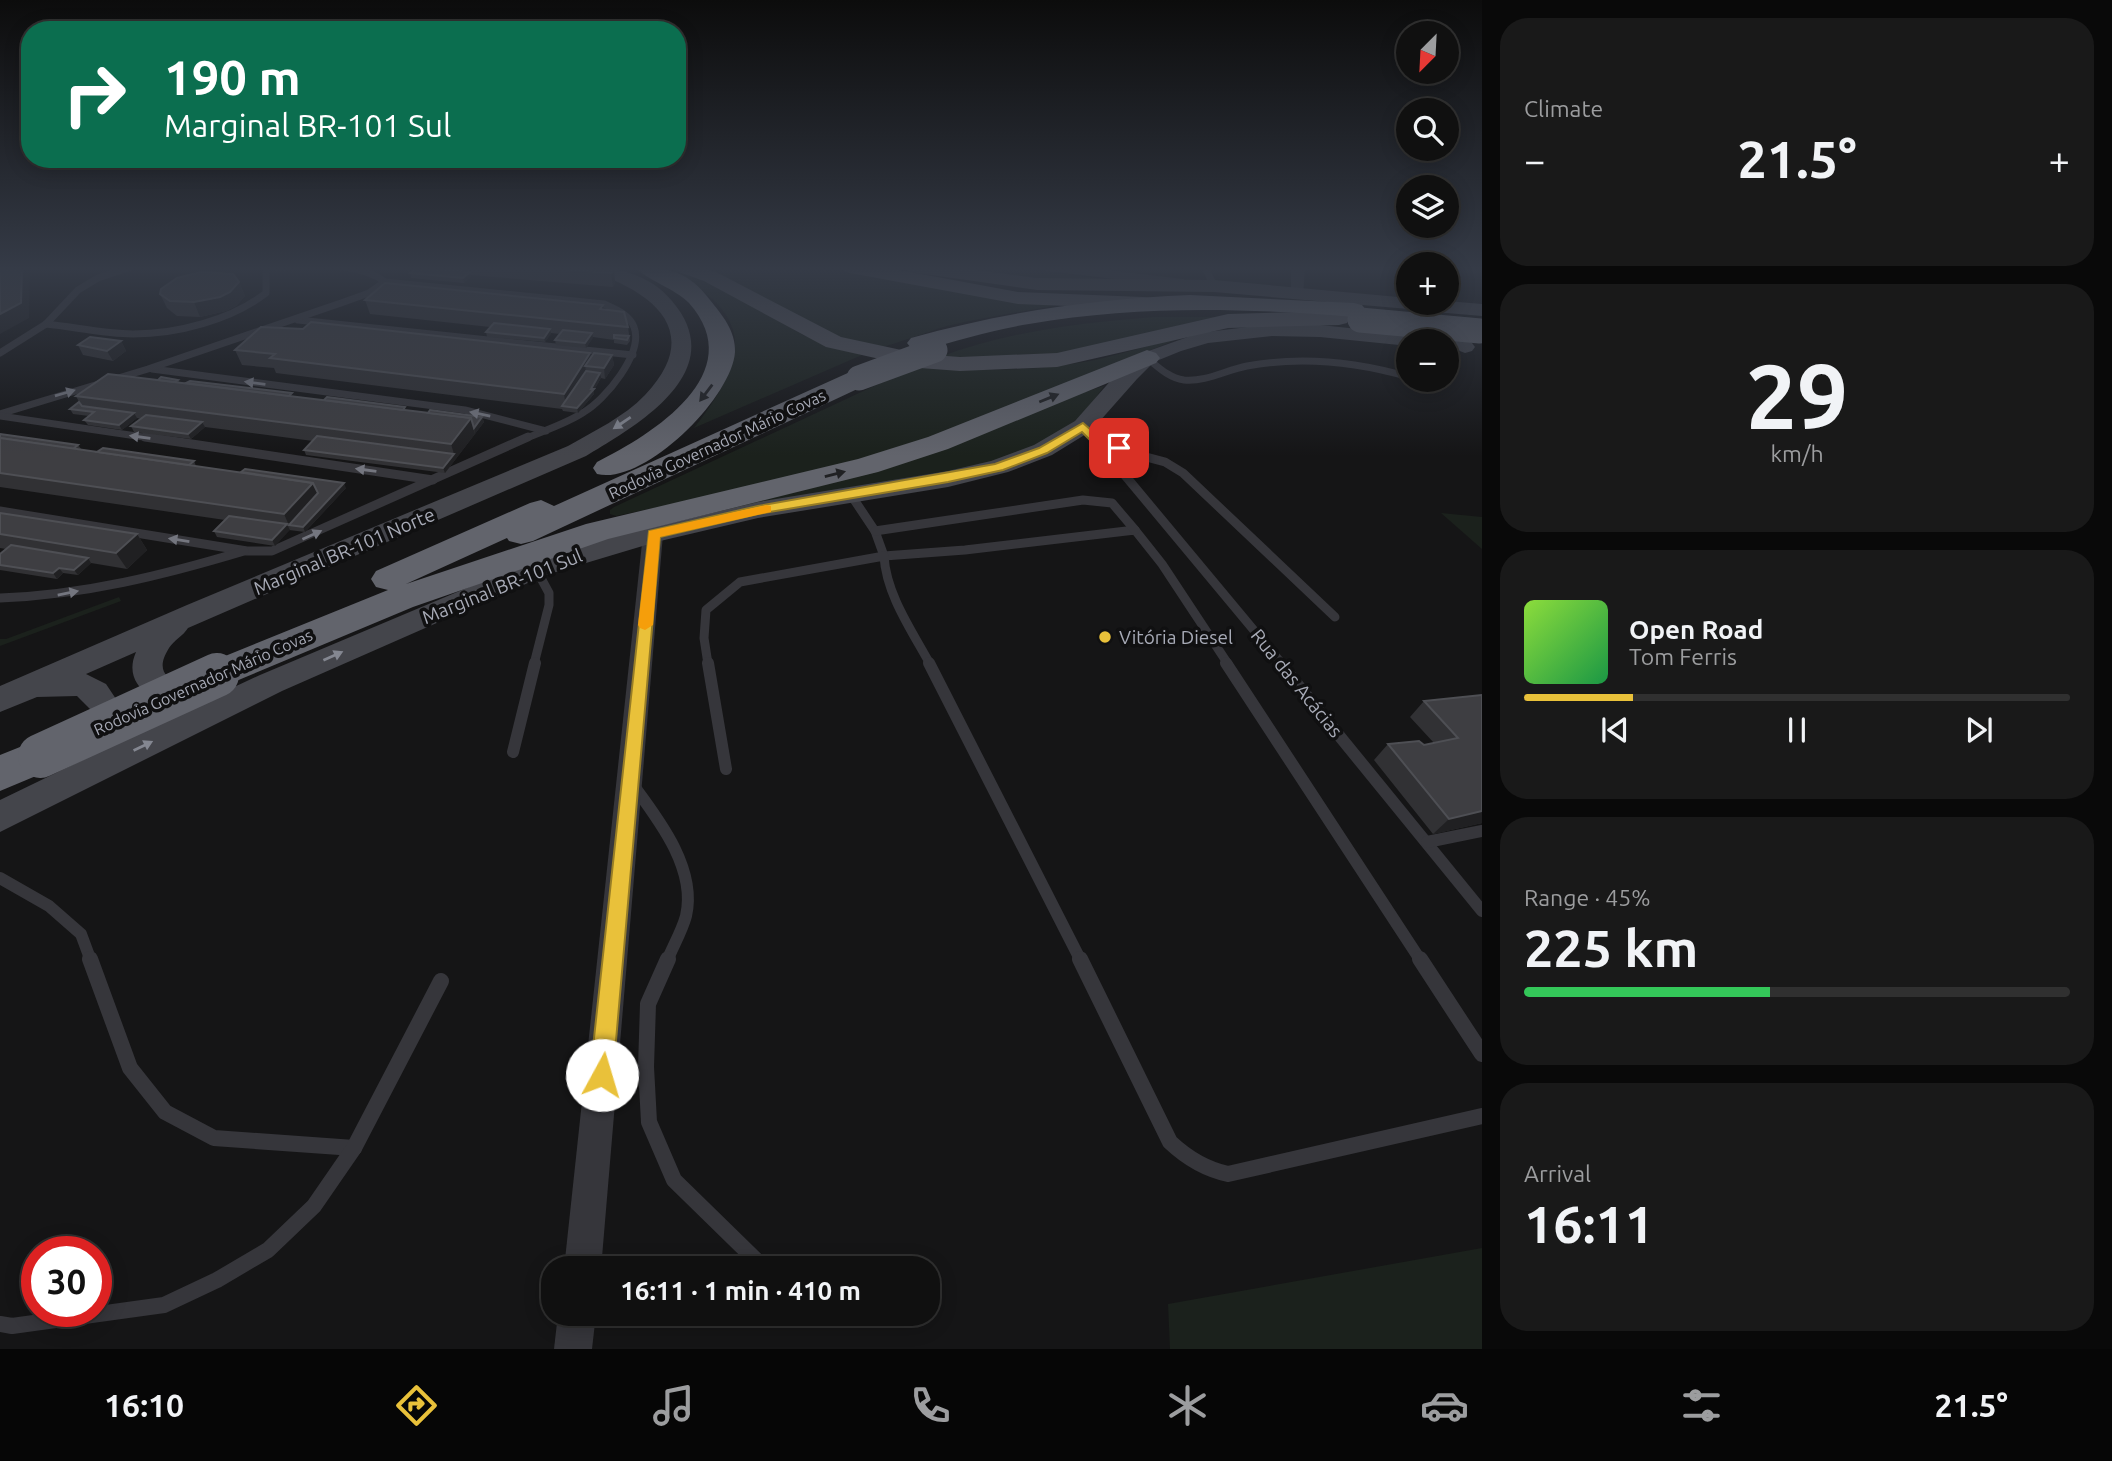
<!DOCTYPE html>
<html lang="en">
<head>
<meta charset="utf-8">
<style>
	:root { --surface:#101010; --page:#191919; --text:#f1f3f6; --muted:#9c9d9f; --line:#303030; --accent:#e9c13a }
	body { margin:0; font-family:Ubuntu,sans-serif; background:var(--page); color:var(--text); height:100vh; display:flex; flex-direction:column; font-size:26px; white-space:nowrap }
	* { box-sizing:border-box; margin:0 }
	p { font-size:23px; color:var(--muted) }
	.icon { flex:none; width:38px; height:38px; fill:none; stroke:currentColor; stroke-width:2; stroke-linecap:round; stroke-linejoin:round }
	.map { position:relative; flex:1; overflow:hidden }
	.side { display:flex; flex-direction:column; gap:18px; padding:18px; background:#090909; width:630px }
	.side>* { flex:none }
	.hud { position:absolute; left:21px; top:21px; width:665px; height:147px; border-radius:28px; box-shadow:0 4px 18px #0003,0 0 0 2px var(--line); background:#0b6e4f; color:#fff; overflow:hidden }
	.needle { width:46px; rotate:204deg }
	.tools { position:absolute; left:1396px; top:21px; display:grid; gap:14px }
	.tools a { display:grid; place-items:center; width:63px; height:63px; border-radius:50%; background:var(--surface); box-shadow:0 4px 18px #0003,0 0 0 2px var(--line); font-size:35px }
	.speed { position:absolute; left:21px; top:1236px; display:flex; gap:14px; font-size:35px; font-weight:700; text-align:center }
	.speed>* { display:grid; place-content:center; width:91px; height:91px; border-radius:50%; background:var(--surface); box-shadow:0 4px 18px #0003,0 0 0 2px var(--line); line-height:1 }
	.speed .limit { border:10px solid #d22; background:#fff; color:#111 }
	.pin { position:absolute; display:grid; place-items:center; width:60px; height:60px; color:#fff; margin:-30px; border-radius:14px; box-shadow:0 4px 10px #0006 }
	.me { position:absolute; width:77px; margin:-38px; rotate:6deg; stroke-linejoin:round; filter:drop-shadow(0 0 5px #0008) }
	.turn { display:flex; align-items:center; gap:24px; height:147px; padding:0 28px; font-size:32px }
	.turn .icon { width:91px; height:91px; stroke-width:2.5 }
	.turn b { display:block; font-size:49px; line-height:60px }
	.big { font-size:52px; font-weight:700; line-height:1.1 }
	.side .card { flex:1; display:flex; flex-direction:column; justify-content:center; gap:10px; min-width:0; padding:0 24px; border-radius:28px; background:var(--page) }
	.side .dial { align-items:center; gap:0 }
	.dial b { font-size:91px; line-height:1 }
	.song { display:flex; align-items:center; gap:21px }
	.cover { width:84px; height:84px; border-radius:10px; background:linear-gradient(135deg,hsl(90 70% 55%),hsl(140 70% 35%)) }
	.played { height:7px; border-radius:4px; background:linear-gradient(90deg,var(--accent) 20%,var(--line) 20%) }
	.keys { display:flex; justify-content:space-around; direction:ltr }
	.heat { display:flex; justify-content:space-between; align-items:center; font-size:38px; direction:ltr }
	.charge { height:10px; border-radius:5px; background:linear-gradient(90deg,#34c759 45%,var(--line) 0) }
	.trip { position:absolute; left:541px; top:1256px; width:399px; height:70px; border-radius:28px; background:var(--surface); box-shadow:0 4px 18px #0003,0 0 0 2px var(--line); font-weight:700; line-height:70px; text-align:center }
	.tabs { display:flex; height:112px; justify-content:space-around; align-items:center; background:#060606; color:var(--muted) }
	.tabs .icon { width:49px; height:49px }
	.tabs .current { color:var(--accent) }
	.tabs b { font-size:32px; color:var(--text) }
	main { display:flex; flex:1; min-height:0 }
	.map>svg:first-child { display:block }
</style>
</head>
<body>
<main>
<div class="map">
<svg width="1482" height="1349" viewBox="0 0 1482 1349">
	<rect width="100%" height="100%" fill="#151516"/>
	<g fill="#1b211c">
		<path d="M665,267H674L733,294L803,335L862,355L694,428C752,353 754,315 665,267Z"/>
		<path d="M700,267H828L1054,306C1018,312 982,318 947,326C932,330 886,348 875,348C821,346 754,286 700,267Z"/>
		<path d="M928,267C996,267 1064,271 1132,284H1097Z"/>
		<path d="M1154,317H1216C1170,326 1126,342 1080,351C1034,361 987,358 940,357C1008,331 1081,323 1154,317Z"/>
		<path d="M1190,334L933,438L782,481L616,516L610,514V510L614,507L917,366C975,371 1032,372 1090,361C1124,354 1157,343 1190,334Z"/>
		<path d="M1104,386L1083,416L1036,447L993,461L946,473L687,516Z"/>
		<path d="M1441,513L1482,517V549Z"/>
		<path d="M119,597L121,601L0,646V639H6Z"/>
		<path d="M1482,1248V1349H1170L1168,1304Z"/>
	</g>
	<g fill="none" stroke-linecap="round" stroke-linejoin="round">
		<g stroke="#36363b" stroke-width="7">
			<path d="M277,267C310,267 357,260 385,282L604,304C615,309 629,314 634,327C644,353 605,400 584,412C566,424 543,431 524,439"/>
			<path d="M1205,267L1214,286"/>
			<path d="M298,320L633,355"/>
			<path d="M46,324C75,327 104,334 133,334C177,334 231,320 266,293V267"/>
			<path d="M0,353L46,324L78,290L98,278L131,267"/>
			<path d="M1147,358C1158,367 1169,378 1184,380C1206,382 1226,370 1247,366C1301,356 1357,362 1409,377"/>
			<path d="M152,369L465,410L546,431"/>
			<path d="M1417,380L1428,384"/>
			<path d="M0,414L148,369L341,303L369,293L385,282"/>
			<path d="M0,416L157,439"/>
			<path d="M1083,426L1094,439"/>
		</g>
		<g stroke="#36363b" stroke-width="9">
			<path d="M145,437L433,480"/>
			<path d="M1093,437L1282,664"/>
			<path d="M1101,445L1165,462L1183,473L1335,617"/>
			<path d="M851,495L875,531L884,556L965,550L1135,530L1162,564L1228,664"/>
			<path d="M0,511L247,551H272L528,437"/>
			<path d="M875,531L1083,500L1112,503L1135,530"/>
			<path d="M0,598C84,595 164,575 244,551"/>
			<path d="M534,664L549,605V593L536,569"/>
			<path d="M708,664L704,638L706,610L740,582L884,556C886,594 912,631 930,664"/>
		</g>
		<g stroke="#36363b" stroke-width="12">
			<path d="M708,663L726,769"/>
			<path d="M929,663L1081,961"/>
			<path d="M1226,663L1421,961"/>
			<path d="M1280,663L1482,911"/>
			<path d="M513,752L535,663"/>
			<path d="M633,785C659,820 697,869 686,916C682,931 673,946 667,961"/>
			<path d="M1427,842L1482,831"/>
			<path d="M0,878L49,906L81,934L91,961"/>
		</g>
		<g stroke="#36363b" stroke-width="16">
			<path d="M90,959L130,1068L165,1112L214,1138L354,1148"/>
			<path d="M668,959L648,1004L646,1067L649,1122L674,1180L765,1269"/>
			<path d="M1080,959L1170,1142C1187,1158 1205,1169 1228,1174L1482,1116"/>
			<path d="M1420,959L1482,1054"/>
			<path d="M0,1324L12,1326L164,1305L217,1280L268,1250L314,1206L354,1148L441,981"/>
		</g>
		<g fill="#36363b" fill-rule="evenodd">
			<path d="M1041,267H1081L1183,279L1190,283L1183,287L1047,271Z"/>
			<path d="M1291,267H1305L1303,296L1298,297L1291,293Z"/>
			<path d="M653,528L660,530L663,534L601,1269H564L643,534L646,530Z"/>
			<path d="M558,1314H596L592,1349H554Z"/>
		</g>
		<g fill="#44454b" fill-rule="evenodd">
			<path d="M585,267C617,267 650,274 672,301C732,371 638,425 586,456L188,628C183,636 174,640 169,648C146,685 192,681 202,700L200,703L260,675L526,563L587,543L758,502L948,471L991,461L1034,445L1075,421L1121,369L1140,354L1199,333L1272,324L1320,325L1416,335L1423,337L1426,341H1409V346L1320,337L1272,336L1208,343L1181,351L1154,362L1137,379L1091,431L1052,455L1008,472L948,487L758,518L656,542L546,575L282,691L0,832V800L95,754L86,751L81,742L87,731L92,711L77,696L37,697L0,712V686L187,605L568,446C594,431 624,417 645,395C706,331 651,290 588,271ZM136,652C121,686 156,704 184,711L115,744L120,736L124,711L106,684L86,674Z"/>
			<path d="M901,267H952L1037,278L1214,280L1409,298V303L1447,301L1482,304V316L1435,312L1437,314L1433,320L1440,328L1472,343L1475,347L1472,351L1465,353L1447,346V341C1430,341 1423,334 1413,320L1420,310L1214,292L1037,290L910,272Z"/>
		</g>
		<g fill="#52535a" fill-rule="evenodd">
			<path d="M673,267H702L718,273L841,337L920,354L960,357L1057,353L1228,314L1339,311L1347,313L1350,318L1347,323L1339,325L1228,328L1057,367L960,371L920,368L826,347L704,281L676,271Z"/>
			<path d="M840,267H883L1018,292L1143,297L1151,298L1154,303L1151,308L1143,309L1018,304L850,273L843,271Z"/>
		</g>
		<g fill="#62646c" fill-rule="evenodd">
			<path d="M636,267C669,267 689,272 710,300C722,315 736,331 735,352C732,398 643,486 597,474L593,468L597,462C653,434 751,373 689,303C676,289 644,279 636,267Z"/>
			<path d="M1190,295L1354,303L1362,305L1366,310L1362,315L1354,317C1245,308 1137,305 1029,324C992,330 956,341 920,351L911,348L907,343L911,338C1004,312 1094,299 1190,295Z"/>
			<path d="M1147,350L1156,353L1160,358L1156,363L948,449L878,472L608,539L413,607L217,689L203,685L198,675L203,665L388,590L376,587L371,579L376,571L530,503L541,500L554,506L850,372L859,370L868,372L872,378L868,384L533,541L521,544L509,541L507,538L406,584L586,524L858,459L928,437Z"/>
			<path d="M40,739L55,744L61,756L55,768L0,791V755Z"/>
		</g>
		<g stroke="#62646c" stroke-width="25">
			<path d="M1360,320L1480,331"/>
			<path d="M859,378L935,350"/>
		</g>
		<path stroke="#62646c" stroke-width="44" d="M40,756L217,675"/>
	</g>
	<g fill="#313134">
		<path d="M372,267H607L614,269L615,283L613,287L471,275V276L464,283L411,278L410,273L413,271Z"/>
		<path d="M239,282L245,296L236,306L226,311L200,317L177,316L167,308L160,294Z"/>
		<path d="M365,300L604,310L628,327L630,341L627,345L614,343V340L593,337L586,348L556,345L555,340L560,334L551,333L545,342L487,337L486,332L490,327L370,314Z"/>
		<path d="M121,341L126,351L113,361L83,355L78,345Z"/>
		<path d="M235,350L590,353L591,358L612,355L614,365L605,379L601,378L594,390V394L578,413L563,411L562,409L276,373L274,368L242,365Z"/>
		<path d="M158,380H178L180,383L428,413L482,417L484,422L445,473L306,455L304,450L313,441L205,427L191,439L134,432L131,426L141,419L137,418L122,430L88,425L84,420L89,416L73,414L70,409L79,402L76,396Z"/>
		<path d="M0,434L78,445L82,450L194,461L196,466L346,488L305,532L289,530L275,546L217,537L214,531L225,520L0,487Z"/>
		<path d="M0,513L137,534L147,550L127,569L91,563L78,575L63,573L57,579L0,570V554L6,549L0,548Z"/>
		<path d="M1482,695V823L1433,834L1374,760L1388,744L1424,745L1434,743L1410,717L1424,701Z"/>
	</g>
	<g fill="#202022">
		<path d="M22,267H30L29,318L0,334V314Z"/>
		<path d="M614,269L615,283L613,287L611,273Z"/>
		<path d="M470,272L471,276L464,283L463,278Z"/>
		<path d="M239,282L245,296L236,306L226,311L200,317L194,302Z"/>
		<path d="M550,329L551,334L545,342L544,338Z"/>
		<path d="M592,333L593,338L586,348L585,343Z"/>
		<path d="M121,341L126,351L113,361L107,351Z"/>
		<path d="M590,353L592,367L585,366L587,377L566,407L564,394Z"/>
		<path d="M612,355L614,365L605,379L604,368Z"/>
		<path d="M600,373L601,378L594,390V394L578,413L577,408Z"/>
		<path d="M134,413L137,418L122,430L119,425Z"/>
		<path d="M482,417L484,422L475,434L474,428Z"/>
		<path d="M471,418L475,434L445,473L443,468L454,454L451,444Z"/>
		<path d="M202,422L205,427L191,439L188,434Z"/>
		<path d="M313,483L320,499L289,525L291,530L284,514Z"/>
		<path d="M344,483L346,488L305,532L303,527Z"/>
		<path d="M287,524L290,530L275,546L272,540Z"/>
		<path d="M137,534L147,550L127,569L116,553Z"/>
		<path d="M88,558L91,563L78,575L74,570Z"/>
		<path d="M59,568L63,573L57,579L53,573Z"/>
		<path d="M1482,811V823L1433,834L1449,819Z"/>
	</g>
	<g fill="#3e3e42" stroke="#4e4f54" stroke-width="2">
		<path d="M0,267H22L21,303L0,314Z"/>
		<path d="M417,267H418L470,272L463,278L410,273Z"/>
		<path d="M538,267H607L614,269L611,273Z"/>
		<path d="M201,272L233,274L239,282L230,292L220,297L194,302L170,301L160,294L161,289L177,278Z"/>
		<path d="M385,283L603,305L600,309L624,312L628,327L365,300Z"/>
		<path d="M311,322L590,353L564,394L270,358L275,354L235,350L261,327L303,329Z"/>
		<path d="M494,323L550,329L544,338L486,332Z"/>
		<path d="M563,330L592,333L585,343L555,340Z"/>
		<path d="M614,335L629,336L627,340L614,338Z"/>
		<path d="M90,337L121,341L107,351L78,345Z"/>
		<path d="M594,353L612,355L604,368L585,366Z"/>
		<path d="M586,371L600,373L591,389H594L577,408L562,406Z"/>
		<path d="M108,374L471,418L451,444L76,396Z"/>
		<path d="M161,377L178,380L175,382L158,380Z"/>
		<path d="M190,381L292,393L289,396L186,383Z"/>
		<path d="M327,397L405,407L403,410L324,400Z"/>
		<path d="M79,402L82,406L134,413L119,425L84,420L94,412L70,409Z"/>
		<path d="M430,410L482,417L474,428L471,418L428,413Z"/>
		<path d="M146,415L202,422L188,434L131,426Z"/>
		<path d="M0,434L78,445L73,449L0,438Z"/>
		<path d="M317,436L454,454L443,468L304,450Z"/>
		<path d="M0,438L313,483L284,514L0,473Z"/>
		<path d="M103,448L194,461L189,465L97,452Z"/>
		<path d="M245,469L344,483L303,527L289,525L318,493L313,483L241,472Z"/>
		<path d="M0,513L137,534L116,553L0,534Z"/>
		<path d="M229,516L287,524L272,540L214,531Z"/>
		<path d="M11,545L88,558L74,570L59,568L53,573L0,565V554Z"/>
		<path d="M1482,695V811L1449,819L1388,744L1419,741L1424,745L1458,738L1424,701Z"/>
	</g>
	<defs><path id="oneway-solid" d="M-6-.8H1V-3.2L6.5 0L1 3.2V.8H-6Z" transform="scale(1.75)"/></defs>
	<g fill="#74767f">
		<use href="#oneway-solid" transform="translate(255 383) rotate(-173)"/>
		<use href="#oneway-solid" transform="translate(65 393) rotate(-16)"/>
		<use href="#oneway-solid" transform="translate(480 414) rotate(-168)"/>
		<use href="#oneway-solid" transform="translate(140 437) rotate(-172)"/>
		<use href="#oneway-solid" transform="translate(366 470) rotate(-172)"/>
		<use href="#oneway-solid" transform="translate(312 535) rotate(-24)"/>
		<use href="#oneway-solid" transform="translate(179 540) rotate(-171)"/>
		<use href="#oneway-solid" transform="translate(68 593) rotate(-11)"/>
	</g>
	<g fill="#202123">
		<use href="#oneway-solid" transform="translate(706 393) rotate(127)"/>
		<use href="#oneway-solid" transform="translate(1049 398) rotate(-22)"/>
		<use href="#oneway-solid" transform="translate(835 474) rotate(-14)"/>
	</g>
	<g fill="#848791">
		<use href="#oneway-solid" transform="translate(622 423) rotate(146)"/>
		<use href="#oneway-solid" transform="translate(333 656) rotate(-24)"/>
		<use href="#oneway-solid" transform="translate(143 746) rotate(-26)"/>
	</g>
	<linearGradient id="sky" x2="0" y2="1"><stop stop-color="#0c0c0c"/><stop offset="0.59" stop-color="#353b47"/><stop offset="1" stop-color="#353b47" stop-opacity="0"/></linearGradient>
	<rect width="1482" height="456" fill="url(#sky)"/>
	<path fill="#e9c13a" stroke="#977d26" stroke-width="2" d="M1083,423L1105,442L1125,448L1119,452L1097,447L1082,432L1047,453L1003,470L948,482L758,514L660,537L613,1075L610,1083L602,1086L594,1083L590,1075L649,531L758,506L995,464L1039,448Z"/>
	<path fill="#f59e0b" d="M766,505L771,506V512L660,537L653,625L645,630L640,628L638,625L649,531Z"/>
	<circle fill="#e9c13a" stroke="#101011" stroke-width="2.5" cx="1105" cy="637" r="7"/>
	<g text-anchor="middle" stroke-width="7" stroke-linejoin="round" paint-order="stroke">
		<g font-size="16" fill="#a7aab6" stroke="#101011">
			<text transform="translate(717 444) rotate(-25)" y="6">Rodovia Governador Mário Covas</text>
			<text transform="translate(203 682) rotate(-24)" y="6">Rodovia Governador Mário Covas</text>
		</g>
		<g font-size="19" fill="#a7aab6" stroke="#101011">
			<text transform="translate(344 551) rotate(-23)" y="7">Marginal BR-101 Norte</text>
			<text transform="translate(502 586) rotate(-22)" y="7">Marginal BR-101 Sul</text>
			<text transform="translate(1297 683) rotate(51)" y="7">Rua das Acácias</text>
		</g>
		<g font-size="19" fill="#a7aab6" stroke="#101011" text-anchor="start">
			<text x="1119" y="644">Vitória Diesel</text>
		</g>
	</g>
</svg>
<div class="tools">
<a><svg class="needle" viewBox="-14 -14 28 28"><path d="M0-13l5 13h-10z" fill="#e53935"/><path d="M0 13l5-13h-10z" fill="#9c9d9f"/></svg></a>
<a><svg class="icon" aria-label="search" viewBox="0 0 24 24"><circle cx="10" cy="10" r="6"/><path d="M15 15l6 6"/></svg></a>
<a><svg class="icon" aria-label="layers" viewBox="0 0 24 24"><path d="M12 4l9 5-9 5-9-5zM3 14l9 5 9-5"/></svg></a>
<a>+</a>
<a>−</a>
</div>
<div class="speed"><div class="limit">30</div></div>
<div class="pin" style="left:1119px;top:448px;background:#d93025"><svg class="icon" aria-label="arrive" viewBox="0 0 24 24"><path d="M6 21V4h12l-3 4 3 4H6"/></svg></div>
<svg class="me" style="left:602px;top:1075px" viewBox="-20 -20 40 40"><circle r="19" fill="#fff"/><path d="M0-13L10 11 0 6-10 11z" fill="#e9c13a"/></svg>
<div class="trip">16:11 · 1 min · 410 m</div>
<div class="hud">
<div class="turn"><svg class="icon" aria-label="right" viewBox="0 0 24 24"><path d="M7 20v-9h11M14 6l5 5-5 5"/></svg><div><b>190 m</b>Marginal BR-101 Sul</div></div>
</div>
</div>
<section class="side">
<div class="card"><p>Climate</p>
<div class="heat"><a>−</a><b class="big">21.5°</b><a>+</a></div>
</div>
<div class="card dial"><b>29</b><p>km/h</p></div>
<div class="card">
<div class="song"><i class="cover"></i><div><b>Open Road</b><p>Tom Ferris</p></div></div>
<div class="played"></div>
<div class="keys"><svg class="icon" aria-label="previous" viewBox="0 0 24 24"><path d="M18 5L8 12l10 7zM5 5v14"/></svg><svg class="icon" aria-label="pause" viewBox="0 0 24 24"><path d="M8 5v14M16 5v14"/></svg><svg class="icon" aria-label="next" viewBox="0 0 24 24"><path d="M6 5l10 7-10 7zM19 5v14"/></svg></div>
</div>
<div class="card"><p>Range · 45%</p><b class="big">225 km</b><div class="charge"></div></div>
<div class="card"><p>Arrival</p><b class="big">16:11</b></div>
</section>
</main>
<nav class="tabs">
<b>16:10</b>
<svg class="icon current" aria-label="directions" viewBox="0 0 24 24"><path d="M12 3l9 9-9 9-9-9zM9 14v-3h6M13 9l2 2-2 2"/></svg>
<svg class="icon" aria-label="music" viewBox="0 0 24 24"><path d="M9 18V5l10-2v13"/><circle cx="6" cy="18" r="3"/><circle cx="16" cy="16" r="3"/></svg>
<svg class="icon" aria-label="phone" viewBox="0 0 24 24"><path d="M5 4h4l2 5-3 2q2 4 5 5l2-3 5 2v4C11 20 4 13 5 4z"/></svg>
<svg class="icon" aria-label="climate" viewBox="0 0 24 24"><path d="M12 3v18M4 7l16 10M4 17L20 7"/></svg>
<svg class="icon" aria-label="car" viewBox="0 0 24 24"><path d="M5 17H2v-5l4-1 3-4h7l3 4 3 1v5h-3M9 17h6M6 11h13"/><circle cx="7" cy="17" r="2"/><circle cx="17" cy="17" r="2"/></svg>
<svg class="icon" aria-label="filters" viewBox="0 0 24 24"><path d="M4 7h16M4 17h16"/><circle cx="9" cy="7" r="2"/><circle cx="15" cy="17" r="2"/></svg>
<b>21.5°</b>
</nav>
</body>
</html>
